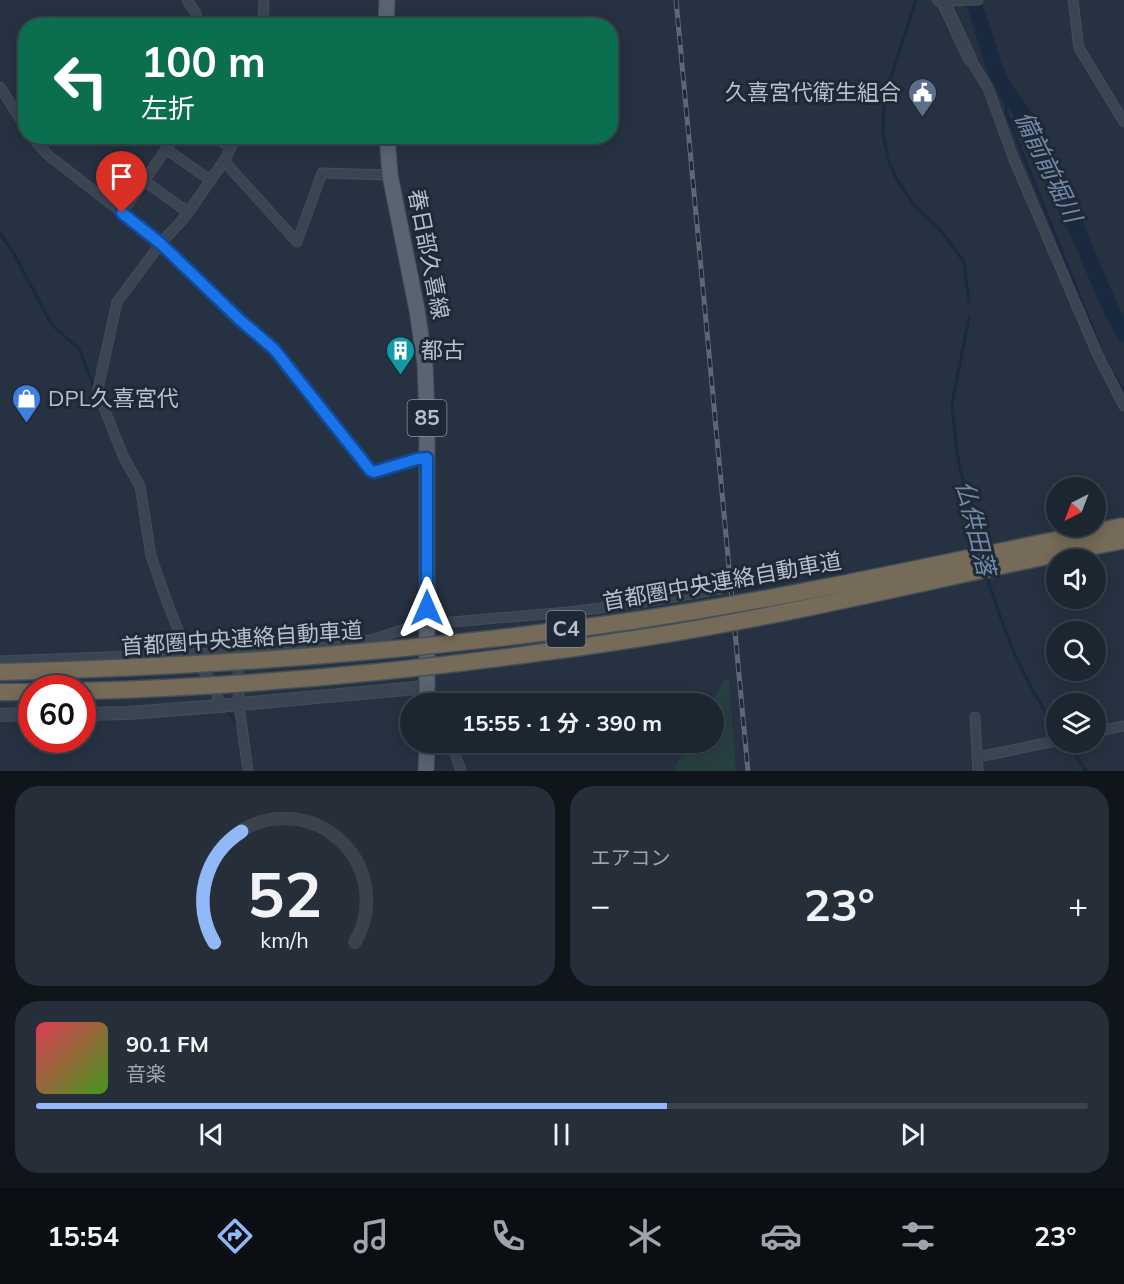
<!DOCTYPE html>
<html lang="ja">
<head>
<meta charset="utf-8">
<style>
	:root { --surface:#1c2631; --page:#252e39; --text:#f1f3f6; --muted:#a0a5ab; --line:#3a434d; --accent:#91b9f7 }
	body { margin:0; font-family:Mulish,"Noto Sans JP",sans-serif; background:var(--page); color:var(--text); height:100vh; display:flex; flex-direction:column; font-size:22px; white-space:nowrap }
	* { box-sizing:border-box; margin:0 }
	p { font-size:20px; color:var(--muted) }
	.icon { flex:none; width:33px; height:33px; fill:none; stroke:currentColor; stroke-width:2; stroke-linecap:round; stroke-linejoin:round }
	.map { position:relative; height:771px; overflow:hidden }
	.side { display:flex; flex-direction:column; gap:15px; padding:15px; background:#0f151b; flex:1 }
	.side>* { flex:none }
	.guide { position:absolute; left:18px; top:18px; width:600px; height:126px; border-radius:24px; box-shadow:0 3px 15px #0003,0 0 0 2px var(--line); background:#0b6e4f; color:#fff; overflow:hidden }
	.needle { width:39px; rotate:222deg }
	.tools { position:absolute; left:1046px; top:477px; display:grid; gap:12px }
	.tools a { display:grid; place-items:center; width:60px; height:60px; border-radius:50%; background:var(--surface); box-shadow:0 3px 15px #0003,0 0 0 2px var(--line); font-size:30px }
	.speed { position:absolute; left:18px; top:675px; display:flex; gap:12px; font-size:30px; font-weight:700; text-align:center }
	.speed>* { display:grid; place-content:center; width:78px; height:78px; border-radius:50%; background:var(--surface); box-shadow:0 3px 15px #0003,0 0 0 2px var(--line); line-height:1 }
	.speed .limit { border:9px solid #d22; background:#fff; color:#111 }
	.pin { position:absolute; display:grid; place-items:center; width:51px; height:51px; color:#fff; margin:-62px -26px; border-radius:50% 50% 50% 0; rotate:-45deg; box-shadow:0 0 6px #0007 }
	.pin .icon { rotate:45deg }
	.me { position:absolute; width:66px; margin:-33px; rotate:0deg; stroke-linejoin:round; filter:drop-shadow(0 0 4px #0008) }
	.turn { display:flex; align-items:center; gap:21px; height:126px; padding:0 24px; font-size:27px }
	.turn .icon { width:78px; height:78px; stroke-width:2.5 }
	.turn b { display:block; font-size:42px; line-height:51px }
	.big { font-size:45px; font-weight:700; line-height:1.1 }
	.side .card { flex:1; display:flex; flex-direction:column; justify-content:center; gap:9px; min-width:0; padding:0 21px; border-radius:24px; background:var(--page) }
	.side .dial { align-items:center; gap:0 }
	.dial svg { height:156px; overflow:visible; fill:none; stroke:var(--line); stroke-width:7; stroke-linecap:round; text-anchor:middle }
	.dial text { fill:var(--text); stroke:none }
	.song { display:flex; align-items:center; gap:18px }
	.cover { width:72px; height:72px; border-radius:9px; background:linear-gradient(135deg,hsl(350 70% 55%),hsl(100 70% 35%)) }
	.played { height:6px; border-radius:3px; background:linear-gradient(90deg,var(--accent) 60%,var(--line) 60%) }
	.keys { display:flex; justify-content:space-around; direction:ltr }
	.heat { display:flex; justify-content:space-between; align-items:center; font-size:33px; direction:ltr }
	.side .tiles { flex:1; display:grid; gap:15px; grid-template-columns:1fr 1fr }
	.card:last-child { grid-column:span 2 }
	.trip { position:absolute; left:400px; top:693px; width:324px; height:60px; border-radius:30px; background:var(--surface); box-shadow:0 3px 15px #0003,0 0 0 2px var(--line); font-weight:700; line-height:60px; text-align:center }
	.tab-bar { display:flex; height:96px; justify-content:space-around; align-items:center; background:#0b0f14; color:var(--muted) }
	.tab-bar .icon { width:42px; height:42px }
	.tab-bar .active { color:var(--accent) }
	.tab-bar b { font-size:27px; color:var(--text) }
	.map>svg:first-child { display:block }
</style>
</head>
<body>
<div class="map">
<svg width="1124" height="771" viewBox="0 0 1124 771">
	<rect width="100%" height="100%" fill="#263241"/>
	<path fill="#283f42" d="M725,680H729L736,771H673L689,743L714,742V704L711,703Z"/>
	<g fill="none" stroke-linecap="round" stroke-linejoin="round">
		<g stroke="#19293f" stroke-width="3">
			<path d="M916,0L884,99L883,132L888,160L897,180L913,204L941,231L964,262L969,301"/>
			<path d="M1006,91V112L1104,357L1124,392"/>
			<path d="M0,233L14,254L52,325L79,349L95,389"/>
			<path d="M969,317L952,404L957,453L978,551"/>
			<path d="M986,574C1004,631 1021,678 1056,727"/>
			<path d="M171,623L176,637"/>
			<path d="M226,709L238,725"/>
			<path d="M1070,746L1086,771"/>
		</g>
		<path stroke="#19293f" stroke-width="16" d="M973,0L995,69L1006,91L1034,129L1110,307L1124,334"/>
		<defs>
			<g id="minor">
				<path d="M187,0L196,13L197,20L223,26"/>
				<path d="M1073,0L1079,48L1124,122"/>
				<path d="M943,1L978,0"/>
				<path d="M263,26L264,0"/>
				<path d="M970,59L988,88L1013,157L1097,353L1124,406"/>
				<path d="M0,87L26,128"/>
				<path d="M31,136L48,155L161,243L240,320L274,349L370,470L374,472L417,459L427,458"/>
				<path d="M214,136L231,148"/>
				<path d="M166,149L210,180"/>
				<path d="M224,161L297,242L322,173L390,175"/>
				<path d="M144,181L188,212"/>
				<path d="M122,213L175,136"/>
				<path d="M238,660L239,705L248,771"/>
				<path d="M0,661L213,653L371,640L417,625L568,612L633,604L720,589"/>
				<path d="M219,706L216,689L183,642L167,602L151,556L140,486L124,458L106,413L98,389L117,302L161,243L185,217L224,161L237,136"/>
				<path d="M975,717L978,771"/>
				<path d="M1095,732L1124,726"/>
				<path d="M451,742L461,771"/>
				<path d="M978,757L1056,741"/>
			</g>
			<g id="tertiary">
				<path d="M939,0L943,1L970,59"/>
				<path d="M82,714L129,713L219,706L427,687"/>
				<path d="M0,715L32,714"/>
			</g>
			<g id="primary">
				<path d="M386,26L387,0"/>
				<path d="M387,136L390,175L417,310L425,364L427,417V704"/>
				<path d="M426,771L427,742"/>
			</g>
			<path id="motorway" d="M0,692H32"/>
		</defs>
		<use href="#minor" stroke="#444d5a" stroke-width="11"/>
		<use href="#tertiary" stroke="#444d5a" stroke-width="14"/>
		<use href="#primary" stroke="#444d5a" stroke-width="17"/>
		<use href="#motorway" stroke="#454f5b" stroke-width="19"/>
		<use href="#minor" stroke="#3b4451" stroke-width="9"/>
		<use href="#tertiary" stroke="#3b4451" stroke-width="12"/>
		<use href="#primary" stroke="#596371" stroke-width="15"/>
		<use href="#motorway" stroke="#766a58" stroke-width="16"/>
		<defs>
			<path id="rail" d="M676,0L748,771"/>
		</defs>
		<use href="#rail" stroke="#5d6877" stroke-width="5"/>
		<use href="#rail" stroke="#1f2936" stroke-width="3" stroke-dasharray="9" stroke-linecap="butt"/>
		<defs>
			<g id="motorway-bridge">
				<path d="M0,672C211,667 422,651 631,621C796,597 960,559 1124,526"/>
				<path d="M82,691C270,686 456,667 641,638C803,613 963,572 1124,540"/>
			</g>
		</defs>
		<use href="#motorway-bridge" stroke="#454f5b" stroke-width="19" stroke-linecap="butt"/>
		<use href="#motorway-bridge" stroke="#766a58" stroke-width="16"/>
	</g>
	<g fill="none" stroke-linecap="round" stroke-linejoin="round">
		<defs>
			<path id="route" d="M122,213L160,243L240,320L274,349L370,470L374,472L417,459L427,458V608"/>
		</defs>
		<use href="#route" stroke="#114b97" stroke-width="15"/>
		<use href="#route" stroke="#1a73e8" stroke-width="10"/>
	</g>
	<defs>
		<symbol id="civic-pin" viewBox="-11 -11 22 30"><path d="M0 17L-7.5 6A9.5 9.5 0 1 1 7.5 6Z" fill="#5c6f8a" stroke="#1f2936"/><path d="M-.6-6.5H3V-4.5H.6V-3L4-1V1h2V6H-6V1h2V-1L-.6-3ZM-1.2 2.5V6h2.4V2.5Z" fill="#fff"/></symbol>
		<symbol id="building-pin" viewBox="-11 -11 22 30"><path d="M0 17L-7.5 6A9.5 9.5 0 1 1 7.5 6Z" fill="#0f9aa8" stroke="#1f2936"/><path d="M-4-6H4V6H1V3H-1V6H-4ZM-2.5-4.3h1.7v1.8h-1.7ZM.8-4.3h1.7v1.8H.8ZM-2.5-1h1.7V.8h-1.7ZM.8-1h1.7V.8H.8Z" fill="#fff"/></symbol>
		<symbol id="shop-pin" viewBox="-11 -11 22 30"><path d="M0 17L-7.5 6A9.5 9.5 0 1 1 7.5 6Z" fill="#3f7fe0" stroke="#1f2936"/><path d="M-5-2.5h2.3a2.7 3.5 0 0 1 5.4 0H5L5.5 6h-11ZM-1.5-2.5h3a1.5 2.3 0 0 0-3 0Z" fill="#fff"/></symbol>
	</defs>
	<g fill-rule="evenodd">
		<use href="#civic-pin" x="906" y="76" width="33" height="45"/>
		<use href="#building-pin" x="384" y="334" width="33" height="45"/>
		<use href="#shop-pin" x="10" y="382" width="33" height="45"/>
	</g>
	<g text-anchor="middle" stroke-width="6" stroke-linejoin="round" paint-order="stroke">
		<g fill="#1f2936" stroke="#89929e" stroke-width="1.5">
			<rect x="407.5" y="400" width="39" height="36" rx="4.5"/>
			<rect x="546.5" y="611" width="39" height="36" rx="4.5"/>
		</g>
		<g font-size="21" font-weight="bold" fill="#b7bfcb">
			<text x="427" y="425">85</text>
			<text x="566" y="636">C4</text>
		</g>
		<g font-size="22" fill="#b7bfcb" stroke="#1f2936" text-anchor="start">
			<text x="901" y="100" text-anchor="end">久喜宮代衛生組合</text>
			<text x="421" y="358">都古</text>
			<text x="48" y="406">DPL久喜宮代</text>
		</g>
		<g font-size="22" fill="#b7bfcb" stroke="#1f2936">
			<text transform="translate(429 254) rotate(79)" y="8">春日部久喜線</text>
			<text transform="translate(722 581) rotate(-10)" y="8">首都圏中央連絡自動車道</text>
			<text transform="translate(242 638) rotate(-4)" y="8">首都圏中央連絡自動車道</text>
		</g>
		<g font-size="24" font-style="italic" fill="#718aa9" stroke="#1f2936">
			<text transform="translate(1048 167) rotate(64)" y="8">備前前堀川</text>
			<text transform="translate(975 528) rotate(76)" y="8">仏供田落</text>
		</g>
	</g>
</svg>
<div class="tools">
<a><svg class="needle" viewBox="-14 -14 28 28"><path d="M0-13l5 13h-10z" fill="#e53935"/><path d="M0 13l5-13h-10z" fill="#a0a5ab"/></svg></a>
<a><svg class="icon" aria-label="sound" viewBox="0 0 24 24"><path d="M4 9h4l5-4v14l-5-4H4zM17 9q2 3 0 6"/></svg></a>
<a><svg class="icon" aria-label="search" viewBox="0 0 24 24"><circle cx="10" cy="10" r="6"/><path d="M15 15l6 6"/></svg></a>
<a><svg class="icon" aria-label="layers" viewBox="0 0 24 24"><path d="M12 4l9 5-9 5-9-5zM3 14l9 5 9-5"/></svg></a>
</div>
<div class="speed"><div class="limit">60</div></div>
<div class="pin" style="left:122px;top:213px;background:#d93025"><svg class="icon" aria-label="arrive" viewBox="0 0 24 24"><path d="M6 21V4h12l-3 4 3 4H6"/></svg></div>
<svg class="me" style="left:427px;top:608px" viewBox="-20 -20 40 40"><path d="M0-17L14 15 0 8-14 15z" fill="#1a73e8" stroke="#fff" stroke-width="4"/></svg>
<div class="trip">15:55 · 1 分 · 390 m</div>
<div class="guide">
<div class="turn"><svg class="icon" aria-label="left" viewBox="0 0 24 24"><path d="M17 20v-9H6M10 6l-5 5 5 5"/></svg><div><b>100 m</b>左折</div></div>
</div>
</div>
<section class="side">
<div class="tiles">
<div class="card dial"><svg viewBox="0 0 100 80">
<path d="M14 69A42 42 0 1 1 86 69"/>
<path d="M14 69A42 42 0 0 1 28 12" stroke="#91b9f7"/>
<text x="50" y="56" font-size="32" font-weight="700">52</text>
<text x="50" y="72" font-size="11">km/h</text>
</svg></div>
<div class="card"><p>エアコン</p>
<div class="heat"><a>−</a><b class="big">23°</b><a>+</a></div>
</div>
<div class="card">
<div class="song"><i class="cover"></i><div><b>90.1 FM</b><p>音楽</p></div></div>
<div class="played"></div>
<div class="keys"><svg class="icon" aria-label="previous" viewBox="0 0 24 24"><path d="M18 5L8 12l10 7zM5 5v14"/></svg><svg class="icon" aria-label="pause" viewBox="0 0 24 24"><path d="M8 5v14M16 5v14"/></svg><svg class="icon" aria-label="next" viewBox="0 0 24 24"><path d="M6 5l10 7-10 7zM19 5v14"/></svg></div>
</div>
</div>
</section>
<nav class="tab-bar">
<b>15:54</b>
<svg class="icon active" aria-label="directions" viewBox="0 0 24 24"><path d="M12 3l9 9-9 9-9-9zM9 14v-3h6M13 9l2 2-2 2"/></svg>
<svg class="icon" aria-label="music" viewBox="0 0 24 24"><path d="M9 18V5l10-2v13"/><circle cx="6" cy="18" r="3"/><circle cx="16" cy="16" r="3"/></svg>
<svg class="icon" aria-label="phone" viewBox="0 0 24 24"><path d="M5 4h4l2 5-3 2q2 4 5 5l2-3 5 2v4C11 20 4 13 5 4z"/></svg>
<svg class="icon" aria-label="climate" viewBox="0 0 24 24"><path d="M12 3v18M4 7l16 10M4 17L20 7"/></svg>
<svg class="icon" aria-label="car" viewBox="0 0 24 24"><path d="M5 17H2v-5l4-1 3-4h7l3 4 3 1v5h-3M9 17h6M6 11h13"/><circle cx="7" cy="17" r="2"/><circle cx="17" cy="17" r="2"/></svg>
<svg class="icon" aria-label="filters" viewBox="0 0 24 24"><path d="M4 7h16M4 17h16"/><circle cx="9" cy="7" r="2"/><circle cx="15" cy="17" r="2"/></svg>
<b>23°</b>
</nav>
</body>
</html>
